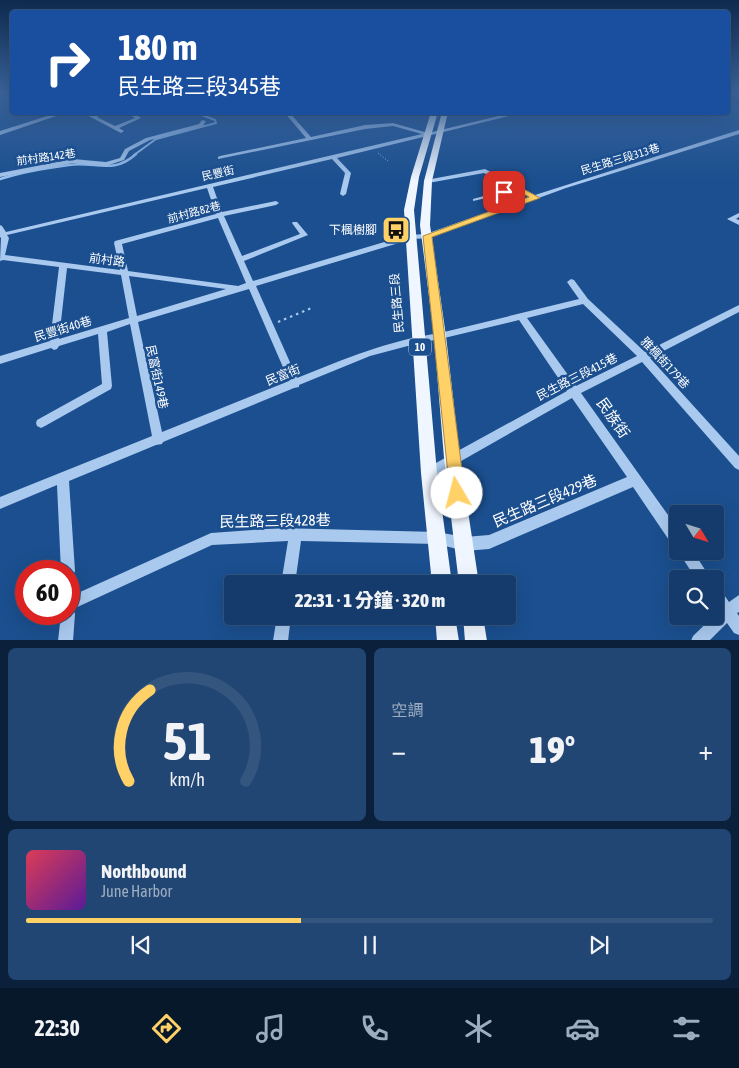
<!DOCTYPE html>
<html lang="zh-TW">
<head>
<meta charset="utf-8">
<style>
	:root { --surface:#143b6b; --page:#214673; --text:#f1f3f6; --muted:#9dadc1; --line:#33557e; --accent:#ffd166 }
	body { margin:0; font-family:"Asap Condensed","Noto Sans TC",sans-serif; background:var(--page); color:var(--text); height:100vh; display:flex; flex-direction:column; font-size:19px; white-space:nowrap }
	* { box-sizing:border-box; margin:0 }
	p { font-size:16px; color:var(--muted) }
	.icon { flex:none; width:28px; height:28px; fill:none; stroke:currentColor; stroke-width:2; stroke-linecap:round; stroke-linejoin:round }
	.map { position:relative; height:640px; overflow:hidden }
	.panel { display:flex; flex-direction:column; gap:8px; padding:8px; background:#0b203b; flex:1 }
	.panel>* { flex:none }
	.banner { position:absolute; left:10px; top:10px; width:720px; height:105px; border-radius:5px; box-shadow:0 5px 20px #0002,0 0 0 1px var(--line); background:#1a4fa0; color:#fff; overflow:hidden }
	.needle { width:32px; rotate:128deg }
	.tools { position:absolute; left:669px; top:505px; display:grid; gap:10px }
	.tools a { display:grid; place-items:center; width:55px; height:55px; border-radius:5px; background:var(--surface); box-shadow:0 5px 20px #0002,0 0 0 1px var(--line); font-size:25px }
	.speed { position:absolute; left:15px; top:560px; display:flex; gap:10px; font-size:25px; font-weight:700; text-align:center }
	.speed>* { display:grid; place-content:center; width:65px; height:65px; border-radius:50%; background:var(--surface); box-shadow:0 5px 20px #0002,0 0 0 1px var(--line); line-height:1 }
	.speed .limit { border:8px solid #d22; background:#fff; color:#111 }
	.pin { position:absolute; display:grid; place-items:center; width:42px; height:42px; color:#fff; margin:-21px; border-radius:10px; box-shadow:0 2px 8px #0006 }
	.me { position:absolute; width:55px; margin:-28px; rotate:352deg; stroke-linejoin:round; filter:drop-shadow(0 0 4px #0008) }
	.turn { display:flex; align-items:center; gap:18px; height:105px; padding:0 25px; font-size:22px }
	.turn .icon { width:65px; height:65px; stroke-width:2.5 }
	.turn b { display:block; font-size:35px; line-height:42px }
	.big { font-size:38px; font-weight:800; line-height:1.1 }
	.panel .tile { flex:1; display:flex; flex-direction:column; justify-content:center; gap:8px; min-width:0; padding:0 18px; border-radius:8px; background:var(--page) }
	.panel .dial { align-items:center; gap:0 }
	.dial svg { height:130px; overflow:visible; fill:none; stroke:var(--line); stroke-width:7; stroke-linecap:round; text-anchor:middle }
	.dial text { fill:var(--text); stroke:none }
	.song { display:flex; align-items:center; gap:15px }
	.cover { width:60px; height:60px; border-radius:8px; background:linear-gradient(135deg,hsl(350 70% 55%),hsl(270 70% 35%)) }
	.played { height:5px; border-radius:2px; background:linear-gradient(90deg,var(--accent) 40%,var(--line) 40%) }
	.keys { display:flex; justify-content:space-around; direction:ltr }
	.heat { display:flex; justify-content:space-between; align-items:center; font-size:28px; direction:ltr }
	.panel .tiles { flex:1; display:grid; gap:8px; grid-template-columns:1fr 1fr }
	.tile:last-child { grid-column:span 2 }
	.trip { position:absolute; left:224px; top:575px; width:292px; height:50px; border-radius:5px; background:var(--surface); box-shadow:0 5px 20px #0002,0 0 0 1px var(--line); font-weight:800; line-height:50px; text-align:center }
	.dock { display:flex; height:80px; justify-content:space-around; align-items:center; background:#08182b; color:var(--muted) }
	.dock .icon { width:35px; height:35px }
	.dock .on { color:var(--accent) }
	.dock b { font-size:22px; color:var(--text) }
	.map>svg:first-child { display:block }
</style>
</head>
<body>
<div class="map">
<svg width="739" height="641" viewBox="0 0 739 641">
	<rect width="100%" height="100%" fill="#1b4f8f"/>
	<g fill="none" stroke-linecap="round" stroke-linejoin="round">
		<path stroke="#9cc4f0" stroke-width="2" d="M134,155L156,139L216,123L215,120L194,112"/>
		<path stroke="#9cc4f0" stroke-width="2.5" d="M0,179C22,172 46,168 69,165C95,161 113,175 136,154"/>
		<path fill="#123a6d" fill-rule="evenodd" d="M728,94L739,98V104L728,100Z"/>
		<path stroke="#a9c9ee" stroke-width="1" stroke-dasharray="1 2" stroke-linecap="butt" d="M378,153L388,161"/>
		<path stroke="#a9c9ee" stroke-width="2" stroke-dasharray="2.5 4" stroke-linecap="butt" d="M278,322L314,307"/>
		<g fill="#a9c9ee" fill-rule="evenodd">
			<path d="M60,112H68L0,135V131Z"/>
			<path d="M81,112H88L93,115L99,112H107L97,117L115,126L135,118L125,112H132L141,118L119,128L124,131L121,133Z"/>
			<path d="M284,112H289L311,137L365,125L393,123L428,133L515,112H525L337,158L351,173L346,194L343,196L340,194L345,173L332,159L213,187L222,212L276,201L279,203L276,205L224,216L242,256L300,234L292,223L293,222H297L308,235L244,261L253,281L408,235L426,234L530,197L518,191L473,201V199L513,188L484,173L428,183L426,182V180L485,169L535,195L739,130V134L566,188L430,238L412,239L256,286L297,378C344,359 390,340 440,333L579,299L567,282L571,279L574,280L588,299L645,352L739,305V312L650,358L739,456V470L735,468L642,362L581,393L678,529V547L673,546L633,487L489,549L465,551L437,544L301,541L295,584H281L288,541L212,545L73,609L75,614L73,641H58L61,614H69V597L211,533L279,528L437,532L465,537L489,535L627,477L572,398L433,477L429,479L425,477L423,473L425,469L567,391L519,320L440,339L419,343L370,356L299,385V387L294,388L163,442L162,444L156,445L69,481L75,571L73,576L69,577V571H61L57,485L0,509V497L152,436L130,324L107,332L112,386L111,389L45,426L41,428L37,426L36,423L37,420L102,384L98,334L59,346L57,349L54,350L51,348L0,364V356L50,341L59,267L3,260L0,261L1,238L0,237V225L2,226L6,232L422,134L393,126L365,129L218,159V157L220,156L306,138ZM207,188L216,214L115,241L114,243L120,270L5,255L9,238L7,235ZM218,218L246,283L238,286L128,271L122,244ZM67,268L121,275L129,318L59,339ZM129,276L226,289L137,316ZM249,289L289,381L162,432L138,322ZM583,304L637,356L576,386L527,318Z"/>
			<path d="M202,120L206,121L203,126L150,140L129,151L124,160L106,166L73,163L0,177V173L73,159L106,162L120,158L125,149L146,138L199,124Z"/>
			<path d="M739,213V217L736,219L739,220V225L727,219Z"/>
			<path d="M678,551H693L711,579H696Z"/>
			<path d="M715,587L720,589L729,602L739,595V612L737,613L739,616V635L734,633L727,623L709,641H691L693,636L719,611L715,606Z"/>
			<path d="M277,616H291L288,641H273Z"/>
		</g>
		<g fill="#f0f6ff" fill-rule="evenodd">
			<path d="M431,112H438L419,177L414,210L437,473L452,584H432L421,473L404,210L411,177Z"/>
			<path d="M442,112H448L432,181L430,225L446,336L460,458L479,584H459L444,458L434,336L420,225L424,181Z"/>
			<path d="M435,616H455L459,641H437Z"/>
			<path d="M463,616H483L487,641H465Z"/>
		</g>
	</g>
	<linearGradient id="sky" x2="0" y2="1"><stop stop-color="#0f2b4f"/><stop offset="0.51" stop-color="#39639b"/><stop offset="1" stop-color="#39639b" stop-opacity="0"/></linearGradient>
	<rect width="739" height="181" fill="url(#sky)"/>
	<path fill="#ffd166" stroke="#a68842" d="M518,186L540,198L432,237L465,493L463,498L457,500L452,498L450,493L423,236L529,197L518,191L504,195L500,192Z"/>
	<defs>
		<symbol id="bus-square" viewBox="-11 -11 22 22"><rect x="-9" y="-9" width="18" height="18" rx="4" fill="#ffd166" stroke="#1b4f8f"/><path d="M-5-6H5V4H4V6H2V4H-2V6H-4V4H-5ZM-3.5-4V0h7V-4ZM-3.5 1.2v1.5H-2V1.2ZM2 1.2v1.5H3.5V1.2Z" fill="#111"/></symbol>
	</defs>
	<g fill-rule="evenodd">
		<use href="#bus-square" x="380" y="214" width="32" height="32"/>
	</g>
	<g text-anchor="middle" stroke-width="5" stroke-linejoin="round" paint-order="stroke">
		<g font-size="11" fill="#fff" stroke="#1b4f8f">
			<text transform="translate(46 157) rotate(-8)" y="4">前村路142巷</text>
			<text transform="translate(620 159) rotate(-17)" y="4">民生路三段313巷</text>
			<text transform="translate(218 173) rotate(-13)" y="4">民豐街</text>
			<text transform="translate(194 212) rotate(-15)" y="4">前村路82巷</text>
		</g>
		<rect fill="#1b4f8f" stroke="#bbcadd" stroke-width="1" x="409" y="338.5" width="22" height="17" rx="4"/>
		<g font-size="11" font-weight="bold" fill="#fff">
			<text x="420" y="351">10</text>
		</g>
		<g font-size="12" fill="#fff" stroke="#1b4f8f" text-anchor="end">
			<text x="377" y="234">下楓樹腳</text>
		</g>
		<g font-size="12" fill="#fff" stroke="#1b4f8f">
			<text transform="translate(107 260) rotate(7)" y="4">前村路</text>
			<text transform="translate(397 303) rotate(-95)" y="4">民生路三段</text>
			<text transform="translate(63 329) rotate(-17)" y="4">民豐街40巷</text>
			<text transform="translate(665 363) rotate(47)" y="4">雅楓街179巷</text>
			<text transform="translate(283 375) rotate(-22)" y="4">民富街</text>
			<text transform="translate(157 377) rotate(78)" y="4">民富街149巷</text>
			<text transform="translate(577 377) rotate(-27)" y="4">民生路三段415巷</text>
		</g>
		<g font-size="15" fill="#fff" stroke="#1b4f8f">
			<text transform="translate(613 418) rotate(55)" y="5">民族街</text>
			<text transform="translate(545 501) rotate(-23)" y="5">民生路三段429巷</text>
			<text transform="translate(275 521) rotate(-1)" y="5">民生路三段428巷</text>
		</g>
	</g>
</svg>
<div class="tools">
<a><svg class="needle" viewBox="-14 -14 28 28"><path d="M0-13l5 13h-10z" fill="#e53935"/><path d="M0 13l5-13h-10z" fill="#9dadc1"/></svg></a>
<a><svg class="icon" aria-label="search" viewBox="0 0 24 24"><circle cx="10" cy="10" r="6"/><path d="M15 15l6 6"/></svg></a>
</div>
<div class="speed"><div class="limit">60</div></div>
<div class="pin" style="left:504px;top:192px;background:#d93025"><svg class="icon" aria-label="arrive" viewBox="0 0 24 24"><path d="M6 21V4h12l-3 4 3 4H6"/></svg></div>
<svg class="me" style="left:457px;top:493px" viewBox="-20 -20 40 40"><circle r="19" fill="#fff"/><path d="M0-13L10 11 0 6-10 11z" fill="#ffd166"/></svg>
<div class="trip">22:31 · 1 分鐘 · 320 m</div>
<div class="banner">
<div class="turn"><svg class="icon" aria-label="right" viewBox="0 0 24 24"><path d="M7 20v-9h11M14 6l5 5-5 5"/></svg><div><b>180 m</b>民生路三段345巷</div></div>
</div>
</div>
<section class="panel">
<div class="tiles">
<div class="tile dial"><svg viewBox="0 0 100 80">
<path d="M14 69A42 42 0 1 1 86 69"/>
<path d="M14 69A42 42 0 0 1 27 13" stroke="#ffd166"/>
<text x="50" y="56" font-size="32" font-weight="700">51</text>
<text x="50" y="72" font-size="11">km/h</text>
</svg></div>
<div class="tile"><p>空調</p>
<div class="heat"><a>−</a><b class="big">19°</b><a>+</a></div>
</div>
<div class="tile">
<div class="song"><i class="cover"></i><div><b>Northbound</b><p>June Harbor</p></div></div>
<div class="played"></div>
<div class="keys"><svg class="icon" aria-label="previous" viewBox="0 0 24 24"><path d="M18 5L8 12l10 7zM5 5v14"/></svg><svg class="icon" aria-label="pause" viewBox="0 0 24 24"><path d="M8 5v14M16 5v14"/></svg><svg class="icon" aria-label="next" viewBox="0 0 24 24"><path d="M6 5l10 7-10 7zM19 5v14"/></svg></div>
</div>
</div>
</section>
<nav class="dock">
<b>22:30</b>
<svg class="icon on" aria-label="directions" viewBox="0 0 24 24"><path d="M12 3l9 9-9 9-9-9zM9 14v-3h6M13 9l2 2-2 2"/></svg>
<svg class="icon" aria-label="music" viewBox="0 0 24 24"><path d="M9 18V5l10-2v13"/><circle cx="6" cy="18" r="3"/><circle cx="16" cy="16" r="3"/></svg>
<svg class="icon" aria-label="phone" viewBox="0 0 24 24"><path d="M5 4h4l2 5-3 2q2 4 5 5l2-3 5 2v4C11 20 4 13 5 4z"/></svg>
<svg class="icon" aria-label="climate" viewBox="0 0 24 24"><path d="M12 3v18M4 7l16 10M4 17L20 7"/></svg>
<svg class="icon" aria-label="car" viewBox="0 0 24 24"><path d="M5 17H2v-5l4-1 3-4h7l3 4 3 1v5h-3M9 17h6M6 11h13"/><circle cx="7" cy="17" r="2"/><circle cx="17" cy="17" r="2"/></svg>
<svg class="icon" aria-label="filters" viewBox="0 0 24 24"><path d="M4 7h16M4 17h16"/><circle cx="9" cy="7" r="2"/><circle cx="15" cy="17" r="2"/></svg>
</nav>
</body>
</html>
